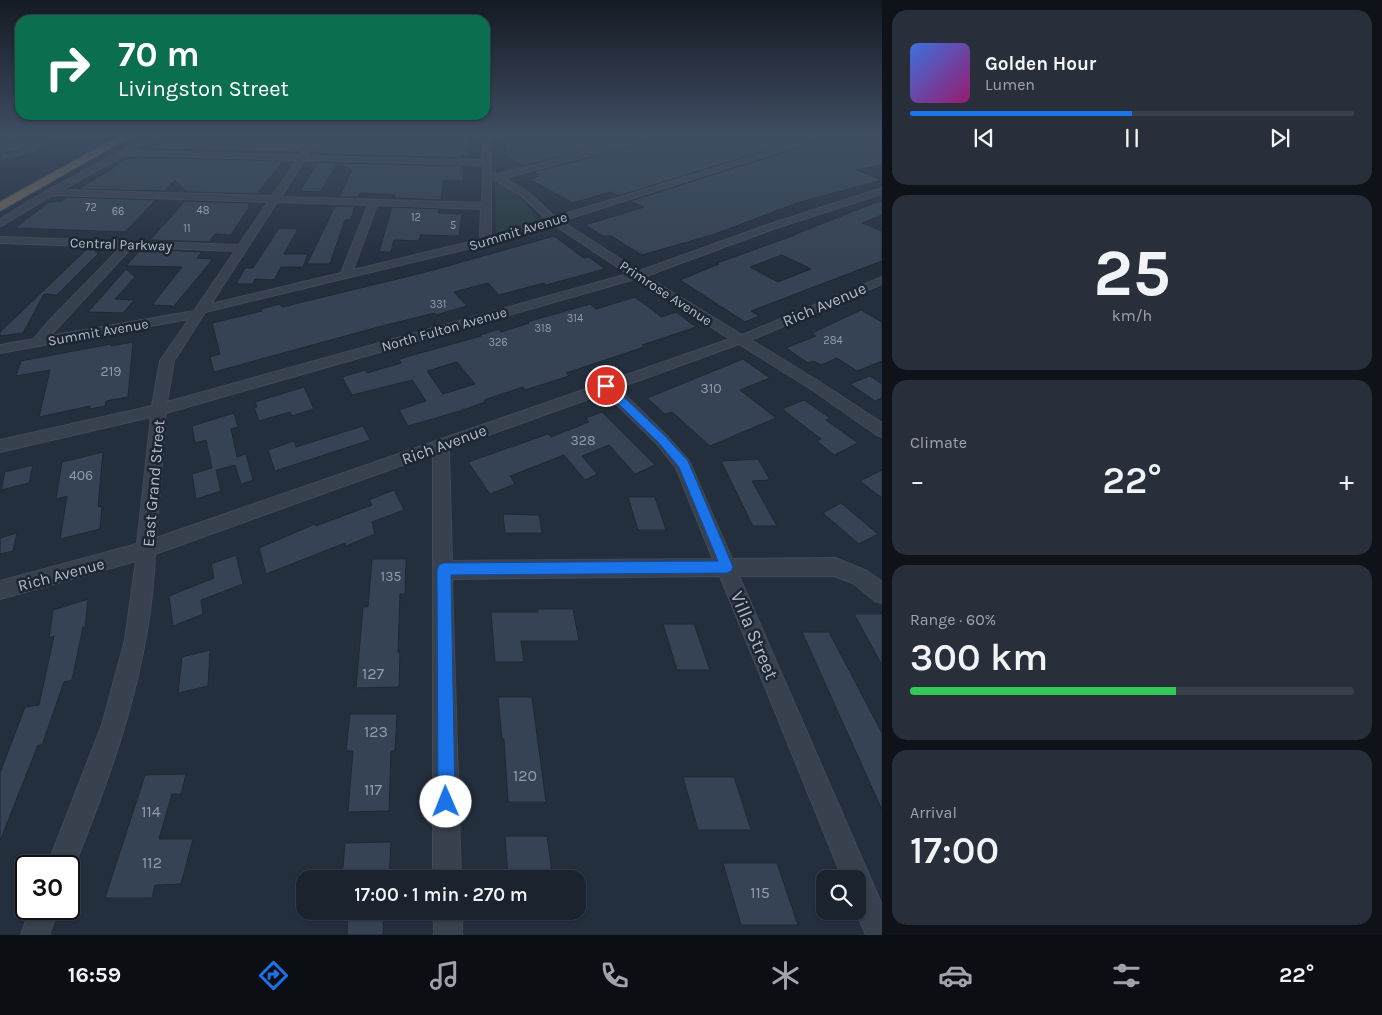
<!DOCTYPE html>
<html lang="en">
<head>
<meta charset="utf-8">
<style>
	:root { --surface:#1b232e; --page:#282f3a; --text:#f1f3f6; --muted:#a0a4aa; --line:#39404a; --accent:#1a73e8 }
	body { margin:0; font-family:Karla,sans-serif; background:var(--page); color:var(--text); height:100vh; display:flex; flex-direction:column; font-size:19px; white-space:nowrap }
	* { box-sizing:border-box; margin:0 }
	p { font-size:16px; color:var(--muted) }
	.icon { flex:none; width:28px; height:28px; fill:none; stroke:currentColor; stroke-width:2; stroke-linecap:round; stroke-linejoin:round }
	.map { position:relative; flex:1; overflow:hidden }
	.drawer { display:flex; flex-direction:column; gap:10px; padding:10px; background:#0f1319; width:500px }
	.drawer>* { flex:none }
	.hud { position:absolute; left:15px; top:15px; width:475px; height:105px; border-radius:15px; box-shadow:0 1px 4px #0004,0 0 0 1px var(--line); background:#0b6e4f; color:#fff; overflow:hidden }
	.buttons { position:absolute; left:816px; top:870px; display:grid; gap:10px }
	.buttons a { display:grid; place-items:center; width:50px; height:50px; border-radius:10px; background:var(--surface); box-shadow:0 1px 4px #0004,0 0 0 1px var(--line); font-size:25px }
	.speed { position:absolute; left:15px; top:855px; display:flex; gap:10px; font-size:25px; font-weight:700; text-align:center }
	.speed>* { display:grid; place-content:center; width:65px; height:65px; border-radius:50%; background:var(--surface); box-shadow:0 1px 4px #0004,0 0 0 1px var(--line); line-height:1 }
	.speed .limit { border:2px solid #111; border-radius:8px; background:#fff; color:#111 }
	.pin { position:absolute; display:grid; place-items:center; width:42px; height:42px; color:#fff; margin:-21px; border:2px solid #fff; border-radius:50%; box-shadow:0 1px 5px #0007 }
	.me { position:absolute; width:55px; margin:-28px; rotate:359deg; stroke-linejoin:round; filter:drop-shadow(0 0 4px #0008) }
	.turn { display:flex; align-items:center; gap:18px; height:105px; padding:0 20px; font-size:22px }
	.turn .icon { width:65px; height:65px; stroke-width:2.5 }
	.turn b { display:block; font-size:35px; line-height:42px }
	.big { font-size:38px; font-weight:600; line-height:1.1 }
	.drawer .tile { flex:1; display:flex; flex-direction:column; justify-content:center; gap:8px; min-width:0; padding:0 18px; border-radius:15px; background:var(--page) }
	.drawer .dial { align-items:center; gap:0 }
	.dial b { font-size:65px; line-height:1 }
	.song { display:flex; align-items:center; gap:15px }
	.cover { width:60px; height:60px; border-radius:8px; background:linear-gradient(135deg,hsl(220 70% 55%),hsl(320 70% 35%)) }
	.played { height:5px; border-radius:2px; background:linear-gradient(90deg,var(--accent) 50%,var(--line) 50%) }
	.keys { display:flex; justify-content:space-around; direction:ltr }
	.heat { display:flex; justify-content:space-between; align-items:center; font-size:28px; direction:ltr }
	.charge { height:8px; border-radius:4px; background:linear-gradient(90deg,#34c759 60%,var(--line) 0) }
	.trip { position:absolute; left:296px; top:870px; width:290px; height:50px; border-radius:15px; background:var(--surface); box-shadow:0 1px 4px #0004,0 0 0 1px var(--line); font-weight:600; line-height:50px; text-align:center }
	.dock { display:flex; height:80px; justify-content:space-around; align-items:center; background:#0b0e12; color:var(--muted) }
	.dock .icon { width:35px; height:35px }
	.dock .active { color:var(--accent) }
	.dock b { font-size:22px; color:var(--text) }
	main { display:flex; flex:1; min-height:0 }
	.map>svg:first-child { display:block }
</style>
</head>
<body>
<main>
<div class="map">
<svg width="882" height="935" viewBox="0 0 882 935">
	<rect width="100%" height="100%" fill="#242f3e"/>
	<path fill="#263c3f" d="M495,183C509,186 535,206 535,221L496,233Z"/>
	<g fill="#364354" stroke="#1f2835" fill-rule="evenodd">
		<path d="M0,134H21L31,135L0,146Z"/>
		<path d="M174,134L211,137L224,136V134L312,135L300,152L147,149Z"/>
		<path d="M328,134H429L428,135L469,136V156L462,155V158L323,154L324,152H312L322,135Z"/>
		<path d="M554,134H649L523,166L508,158L504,138H564Z"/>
		<path d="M667,134H820L618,196L610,192L573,203L529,179L540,176L534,172L665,138Z"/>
		<path d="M837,134H848L849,138L868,134H882V165L857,170L882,180L797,203L715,234L642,255L611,236H603L585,225L644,207L630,201L836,136Z"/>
		<path d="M47,136L63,138L32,153L0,162V154L20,150Z"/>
		<path d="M137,157L283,161L257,194L187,192L175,180L165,191L78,189L112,169L125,159H134Z"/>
		<path d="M318,162L338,163L320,192L300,191Z"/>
		<path d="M338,163L463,166L464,181H444L441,200L394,198L395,195L360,193L358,197H339L352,170Z"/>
		<path d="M67,197L156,200L125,232L15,228L49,202L62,201Z"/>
		<path d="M882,200V215L862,223L882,231V261L751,311L759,316L745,322L680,280L719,264L717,263L795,235H793ZM782,255L811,269L778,282L750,267Z"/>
		<path d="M185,201L250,203L248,206H250L231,235L215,234L209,242L150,240Z"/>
		<path d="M335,206H355L351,219L345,220L330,264H307Z"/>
		<path d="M392,207L439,209L438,213L462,214L459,236L420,235L419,241L394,240L391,252H379Z"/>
		<path d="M279,228L298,229L284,254H308L303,267H281L274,280L255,279L253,284H236L245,268H253Z"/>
		<path d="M554,236L584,258L589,257L605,269L546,285L544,283L499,295L488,283L454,292L467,306L436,315L435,313L382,326L214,372L210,357L220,354L212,323L262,311L261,309L280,304L282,307L426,272Z"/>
		<path d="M88,248H92L98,254L57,295L44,294L23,333L0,336V332Z"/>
		<path d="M141,249L202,252L197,258L213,259L174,306L152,305L182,267L126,266Z"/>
		<path d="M126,269L135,277L115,299L134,300L123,313L88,312Z"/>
		<path d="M635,297L662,317L676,312L696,327L642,345L644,347L566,373L569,376L525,390L523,387L484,400L485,402L460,411L408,426L399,410L426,401L412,380L352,395L342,377L365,370L367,373L401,363L399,359L481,336L480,335L499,329L501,332L529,323L527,322L590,304L596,309ZM457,362L475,384L443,394L427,371Z"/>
		<path d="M861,310L882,322V361L857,371L837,358L821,365L814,361L808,363L786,348L816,336L812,333Z"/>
		<path d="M133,342L128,397L106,401L105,406L90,409V406L39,417L50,370L16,376L21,361L111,344V346Z"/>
		<path d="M743,359L770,378L740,390L776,418L710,446L672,412L665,414L647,398Z"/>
		<path d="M870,376L882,384V398L875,401L850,384Z"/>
		<path d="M304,387L314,409L292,416L290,412L259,421L254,407H257L255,402Z"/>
		<path d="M804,400L830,418L826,420L858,443L834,455L817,441L821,439L782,409Z"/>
		<path d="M602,412L655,465L635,474L609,445L582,456L597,474L585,480L564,455L510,476L515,484L490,494L468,462L548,434L551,437L589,422L586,418Z"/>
		<path d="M234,413L238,427L231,429L237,457L246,454L253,480L241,484L235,465L216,470L221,491L196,499L192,474L212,468L206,440L195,443L192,426Z"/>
		<path d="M363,426L370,440L275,471L268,450L294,441L296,447Z"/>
		<path d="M103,452L98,507L102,506L100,529L60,539L67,496L56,499L62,462Z"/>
		<path d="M758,459L770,480L752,481L777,526H753L721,461Z"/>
		<path d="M33,465L29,483L1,490L5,472Z"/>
		<path d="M882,470V498L860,481Z"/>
		<path d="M394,490L404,510L372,522L375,534L346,546L345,543L266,574L259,548L315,524L316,526L372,505L369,500Z"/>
		<path d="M628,497H655L666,530H638Z"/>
		<path d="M841,503L878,534L859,544L823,513Z"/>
		<path d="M503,514L539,515L542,533H505Z"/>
		<path d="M17,533L13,551L0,554V538Z"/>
		<path d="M236,555L243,584L201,600L203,614L173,626L169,596L214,578L211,564Z"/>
		<path d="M372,559H406L405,594H400L398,652H400L399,687L356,688L363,607H368Z"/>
		<path d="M88,599L85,627H83L72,680L64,682L42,745H38L0,841V773L25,707L39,705L54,636L49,638L53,610Z"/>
		<path d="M538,609H573L579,641H521L524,662H495L491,612H538Z"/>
		<path d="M854,614H882V665Z"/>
		<path d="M663,624H694L710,670H677Z"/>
		<path d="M802,632H829L882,733V810Z"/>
		<path d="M210,650L208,686L178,693L182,657Z"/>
		<path d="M498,697H532L546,802H508L504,739H502Z"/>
		<path d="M350,714H397L395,751H391L389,811L348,812L353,751H346Z"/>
		<path d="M186,774L181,794H172L159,839H193L181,884L155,885L152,898H105L145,775Z"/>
		<path d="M683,777H734L751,830H698Z"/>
		<path d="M505,836H547L553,879H508Z"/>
		<path d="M391,842L389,879H342L345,843Z"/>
		<path d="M723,863H777L798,925H741Z"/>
		<path d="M348,913H384L383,935H347Z"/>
	</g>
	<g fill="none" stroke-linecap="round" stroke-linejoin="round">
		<defs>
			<g id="minor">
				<path d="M38,134H47L19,148L0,152V148L13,144Z"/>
				<path d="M154,134H163L133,151L300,155L315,134H321L307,156L483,160V134H490L491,173L498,174L655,134H665V136L505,178L528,192L555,217L825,134H835L561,221L639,271L767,225L882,188V194L773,229L646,276L742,335L882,277V284L751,340L821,383L882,423V437L877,435L811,389L739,344L618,388L666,435L689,461L732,559L835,558L867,571L882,582V603L875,601L853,583L834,576H739L882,905V935H866L856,911L858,879H843L720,576L452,579L461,879H433V454L155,554C151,666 112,774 70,876L69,866H47L102,725L125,640L136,561L0,599V581L137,544L151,417L0,452V440L152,406L160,361L189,319L0,353V345L34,339L48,322L121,247L0,243V237L239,245L268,202L53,195L3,225L0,226V219L48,190ZM125,155L297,160L272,196L62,190ZM304,160L483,165L482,203L281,197ZM491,178L522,196L547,220L491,237ZM277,202L368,205L341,273L211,304ZM377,205L481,209L480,235L482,239L353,270ZM553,224L628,274L167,402L174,361L205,312L492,243ZM132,247L235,251L194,311L50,336ZM635,279L730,339L156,538L166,413ZM605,393L656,443L676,468L713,559L452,561L449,449Z"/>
				<path d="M30,909H58L49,935H21Z"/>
				<rect x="434" y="911" width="28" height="24"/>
			</g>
			<path id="highway" d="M123,134H135L0,211V202Z"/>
		</defs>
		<use href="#minor" stroke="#414a57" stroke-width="2"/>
		<use href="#highway" stroke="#434c59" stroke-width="2"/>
		<use href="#minor" fill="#38414e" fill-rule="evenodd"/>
		<use href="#highway" fill="#746855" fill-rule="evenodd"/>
	</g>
	<linearGradient id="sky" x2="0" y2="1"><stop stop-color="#141a22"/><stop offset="0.51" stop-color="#3f4d63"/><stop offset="1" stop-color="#3f4d63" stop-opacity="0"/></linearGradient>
	<rect width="882" height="265" fill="url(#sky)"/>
	<path fill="#1a73e8" stroke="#114b97" d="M606,383L610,384L665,436L688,461L733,567L731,571L727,573L451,575L455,802L453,808L446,810L440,808L438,802L437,570L439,565L444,563L718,561L679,467L658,442L603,389V384Z"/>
	<g text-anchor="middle" stroke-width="5" stroke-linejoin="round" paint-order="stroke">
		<g font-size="11" fill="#929caa">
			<text x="91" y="211">72</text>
			<text x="203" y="214">48</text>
			<text x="118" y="215">66</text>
			<text x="416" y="221">12</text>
			<text x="453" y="229">5</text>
			<text x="187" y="232">11</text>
			<text x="438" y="308">331</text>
			<text x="575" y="322">314</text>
			<text x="543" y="332">318</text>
			<text x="833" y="344">284</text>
			<text x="498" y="346">326</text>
		</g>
		<g font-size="14" fill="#b4bcc9" stroke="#1d2633">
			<text transform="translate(518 231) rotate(-17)" y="5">Summit Avenue</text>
			<text transform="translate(121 244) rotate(2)" y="5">Central Parkway</text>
			<text transform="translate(666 293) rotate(33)" y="5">Primrose Avenue</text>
			<text transform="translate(444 329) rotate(-16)" y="5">North Fulton Avenue</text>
			<text transform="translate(98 332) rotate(-10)" y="5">Summit Avenue</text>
		</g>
		<g font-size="14" fill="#929caa">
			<text x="111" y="376">219</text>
			<text x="711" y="393">310</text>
			<text x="583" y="445">328</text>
			<text x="81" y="480">406</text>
			<text x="391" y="581">135</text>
		</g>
		<g font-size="16" fill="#b4bcc9" stroke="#1d2633">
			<text transform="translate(824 304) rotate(-23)" y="6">Rich Avenue</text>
			<text transform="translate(444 444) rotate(-20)" y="6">Rich Avenue</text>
			<text transform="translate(153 483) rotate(-85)" y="6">East Grand Street</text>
			<text transform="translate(61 574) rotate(-15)" y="6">Rich Avenue</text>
		</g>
		<g font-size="16" fill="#929caa">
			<text x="373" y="679">127</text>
			<text x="376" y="737">123</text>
			<text x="525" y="781">120</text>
			<text x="373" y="795">117</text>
			<text x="151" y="817">114</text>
			<text x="152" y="868">112</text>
			<text x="760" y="898">115</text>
		</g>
		<g font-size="19" fill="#b4bcc9" stroke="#1d2633">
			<text transform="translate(755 635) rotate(67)" y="7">Villa Street</text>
		</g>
	</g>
</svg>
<div class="buttons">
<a><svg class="icon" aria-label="search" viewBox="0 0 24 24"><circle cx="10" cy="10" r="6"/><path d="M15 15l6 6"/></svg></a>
</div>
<div class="speed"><div class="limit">30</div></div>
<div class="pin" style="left:606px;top:386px;background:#d93025"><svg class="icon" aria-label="arrive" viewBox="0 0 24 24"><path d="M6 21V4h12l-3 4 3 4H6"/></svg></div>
<svg class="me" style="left:446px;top:802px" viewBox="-20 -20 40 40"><circle r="19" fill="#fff"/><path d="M0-13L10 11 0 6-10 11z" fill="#1a73e8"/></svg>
<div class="trip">17:00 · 1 min · 270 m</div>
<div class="hud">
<div class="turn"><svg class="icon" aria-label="right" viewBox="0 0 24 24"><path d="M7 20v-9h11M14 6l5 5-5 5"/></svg><div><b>70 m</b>Livingston Street</div></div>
</div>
</div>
<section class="drawer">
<div class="tile">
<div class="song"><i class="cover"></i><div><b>Golden Hour</b><p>Lumen</p></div></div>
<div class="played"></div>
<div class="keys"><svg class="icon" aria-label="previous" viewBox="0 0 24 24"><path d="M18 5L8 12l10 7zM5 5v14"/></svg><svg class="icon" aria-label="pause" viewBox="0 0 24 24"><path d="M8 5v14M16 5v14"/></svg><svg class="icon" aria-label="next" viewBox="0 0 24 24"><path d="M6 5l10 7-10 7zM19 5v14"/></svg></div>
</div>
<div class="tile dial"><b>25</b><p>km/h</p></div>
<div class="tile"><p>Climate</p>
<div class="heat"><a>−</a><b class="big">22°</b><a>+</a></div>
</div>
<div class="tile"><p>Range · 60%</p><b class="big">300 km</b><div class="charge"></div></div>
<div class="tile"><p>Arrival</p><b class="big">17:00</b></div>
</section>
</main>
<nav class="dock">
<b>16:59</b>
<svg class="icon active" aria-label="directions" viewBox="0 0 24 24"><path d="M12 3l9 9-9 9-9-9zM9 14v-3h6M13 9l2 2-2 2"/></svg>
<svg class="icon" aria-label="music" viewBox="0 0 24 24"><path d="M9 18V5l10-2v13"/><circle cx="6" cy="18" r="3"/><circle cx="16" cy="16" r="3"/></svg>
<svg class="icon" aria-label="phone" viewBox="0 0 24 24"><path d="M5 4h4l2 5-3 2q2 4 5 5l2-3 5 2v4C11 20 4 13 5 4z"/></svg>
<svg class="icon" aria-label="climate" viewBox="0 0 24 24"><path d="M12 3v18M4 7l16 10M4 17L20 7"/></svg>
<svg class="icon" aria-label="car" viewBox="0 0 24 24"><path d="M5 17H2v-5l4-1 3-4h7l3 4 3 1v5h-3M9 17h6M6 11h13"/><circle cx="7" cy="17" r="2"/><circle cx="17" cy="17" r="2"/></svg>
<svg class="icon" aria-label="filters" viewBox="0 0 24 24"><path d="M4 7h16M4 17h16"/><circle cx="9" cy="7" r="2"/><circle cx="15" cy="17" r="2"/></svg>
<b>22°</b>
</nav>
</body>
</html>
